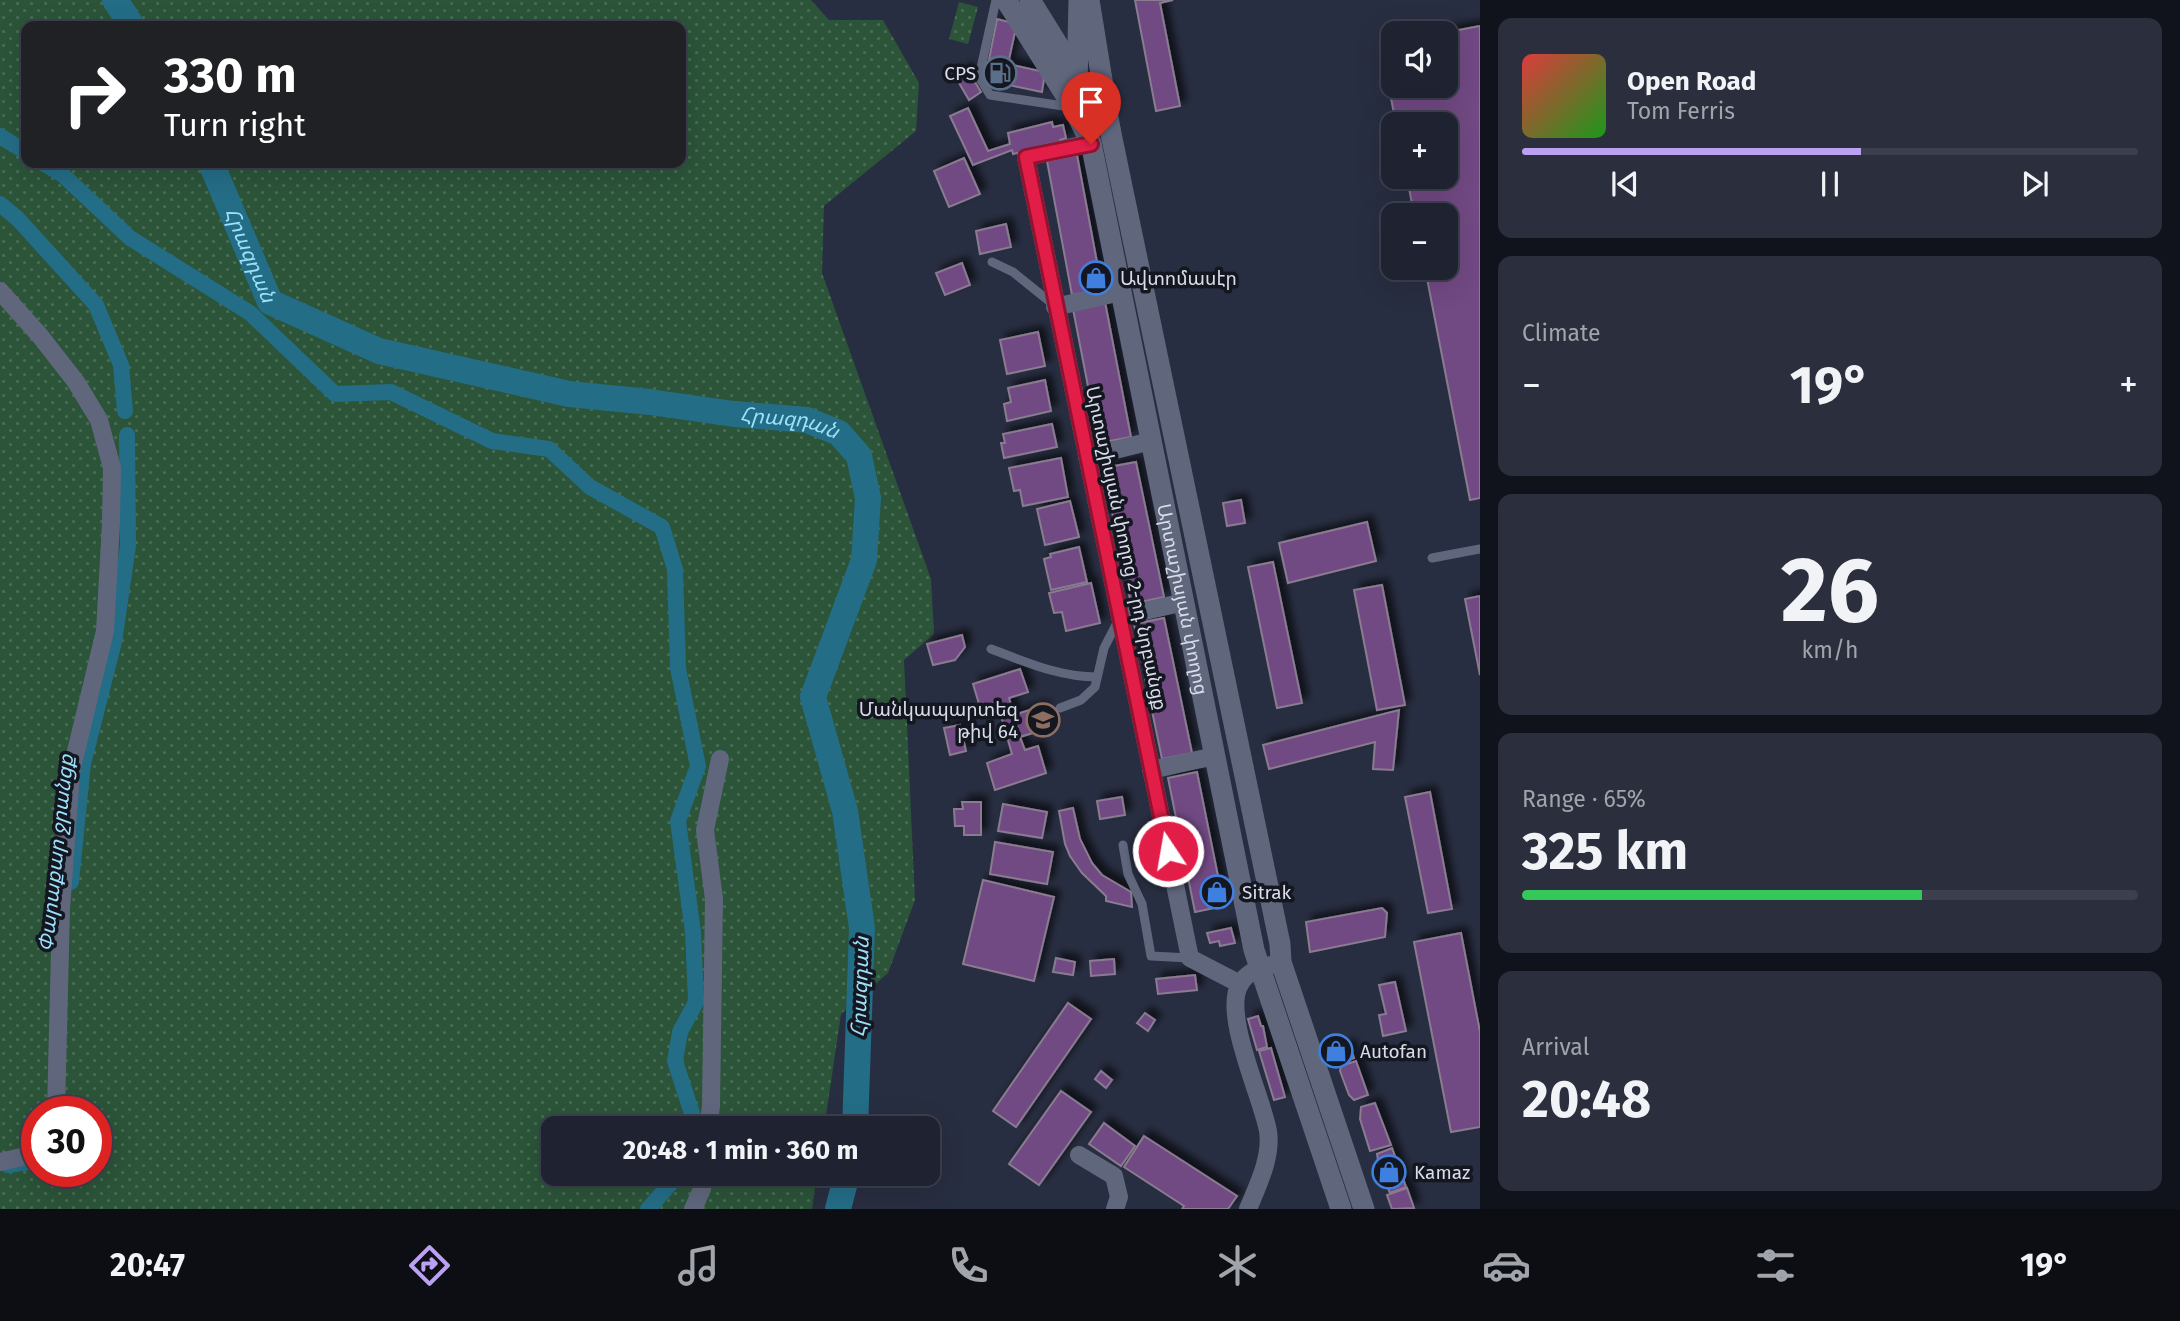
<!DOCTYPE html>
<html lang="en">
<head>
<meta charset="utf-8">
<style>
	:root { --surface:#1e2231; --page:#2b2f3d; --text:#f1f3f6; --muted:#a1a4ab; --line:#3c3f4d; --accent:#bca0f2 }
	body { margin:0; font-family:"Fira Sans","Noto Sans Armenian",sans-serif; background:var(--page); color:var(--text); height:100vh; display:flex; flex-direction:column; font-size:26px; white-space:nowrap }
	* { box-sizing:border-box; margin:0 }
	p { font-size:23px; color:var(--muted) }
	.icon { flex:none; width:38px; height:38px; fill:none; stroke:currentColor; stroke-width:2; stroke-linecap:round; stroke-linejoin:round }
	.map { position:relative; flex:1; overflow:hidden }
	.side { display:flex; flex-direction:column; gap:18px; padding:18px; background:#10131b; width:700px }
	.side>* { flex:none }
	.hud { position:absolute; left:21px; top:21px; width:665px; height:147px; border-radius:14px; box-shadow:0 7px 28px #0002,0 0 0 2px var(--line); background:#202124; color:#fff; overflow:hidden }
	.tools { position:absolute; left:1381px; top:21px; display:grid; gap:14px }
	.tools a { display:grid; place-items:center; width:77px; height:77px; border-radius:14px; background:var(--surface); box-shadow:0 7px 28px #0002,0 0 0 2px var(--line); font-size:35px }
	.speed { position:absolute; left:21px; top:1096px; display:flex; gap:14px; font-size:35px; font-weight:700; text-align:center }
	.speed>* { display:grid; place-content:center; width:91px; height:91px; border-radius:50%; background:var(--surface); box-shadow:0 7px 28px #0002,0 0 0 2px var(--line); line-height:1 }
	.speed .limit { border:10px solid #d22; background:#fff; color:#111 }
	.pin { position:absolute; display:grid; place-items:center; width:60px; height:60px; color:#fff; margin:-72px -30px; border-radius:50% 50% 50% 0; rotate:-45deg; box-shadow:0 0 7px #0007 }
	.pin .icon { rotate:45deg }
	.me { position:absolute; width:77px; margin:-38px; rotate:348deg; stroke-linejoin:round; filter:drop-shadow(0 0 5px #0008) }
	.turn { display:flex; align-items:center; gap:24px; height:147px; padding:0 28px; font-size:32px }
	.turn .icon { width:91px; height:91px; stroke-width:2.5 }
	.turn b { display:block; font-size:49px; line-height:60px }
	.big { font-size:52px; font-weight:700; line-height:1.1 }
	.side .card { flex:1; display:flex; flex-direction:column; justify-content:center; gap:10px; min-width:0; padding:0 24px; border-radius:14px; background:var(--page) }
	.side .dial { align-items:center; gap:0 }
	.dial b { font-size:91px; line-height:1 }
	.song { display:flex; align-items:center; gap:21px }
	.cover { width:84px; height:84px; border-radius:10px; background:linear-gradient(135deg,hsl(0 70% 55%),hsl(120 70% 35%)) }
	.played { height:7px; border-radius:4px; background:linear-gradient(90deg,var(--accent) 55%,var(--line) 55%) }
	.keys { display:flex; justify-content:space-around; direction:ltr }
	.heat { display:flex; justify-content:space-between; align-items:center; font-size:38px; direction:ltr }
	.charge { height:10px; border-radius:5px; background:linear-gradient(90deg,#34c759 65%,var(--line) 0) }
	.trip { position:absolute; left:541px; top:1116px; width:399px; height:70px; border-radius:14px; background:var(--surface); box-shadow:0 7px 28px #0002,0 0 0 2px var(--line); font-weight:700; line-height:70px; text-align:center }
	.dock { display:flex; height:112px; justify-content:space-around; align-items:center; background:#0c0e14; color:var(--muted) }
	.dock .icon { width:49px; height:49px }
	.dock .on { color:var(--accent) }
	.dock b { font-size:32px; color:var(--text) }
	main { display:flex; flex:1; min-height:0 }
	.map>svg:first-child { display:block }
</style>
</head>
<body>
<main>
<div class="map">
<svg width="1480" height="1209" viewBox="0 0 1480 1209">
	<defs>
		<pattern id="grass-dots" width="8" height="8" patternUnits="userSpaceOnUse" patternTransform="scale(1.75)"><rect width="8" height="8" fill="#2b5439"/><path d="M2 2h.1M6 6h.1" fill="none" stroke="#496c56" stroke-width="1.8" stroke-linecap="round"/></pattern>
		<filter id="shadow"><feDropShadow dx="6" dy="-6" stdDeviation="3.5" flood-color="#0009"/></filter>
	</defs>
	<rect width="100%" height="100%" fill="#282e41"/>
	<g fill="url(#grass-dots)" fill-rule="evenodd">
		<path d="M0,0H811L829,20H883L919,83L916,131L824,206L822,273L931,579L934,634L904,660L915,900L888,973L841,1014L824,1129H553V1174H817L812,1209H0ZM26,26H681V163H26ZM37,1111H96V1171H37Z"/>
		<path d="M959,2L978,7L968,44L949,39Z"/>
	</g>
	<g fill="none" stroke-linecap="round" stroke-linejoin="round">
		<g stroke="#246d86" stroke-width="16">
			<path d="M0,136L26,152"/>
			<path d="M43,163L63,175L130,238L250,313L335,394L391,392L492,441L549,449L590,487L662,527L675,569L678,668L698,766L678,821L693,932L696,1002L680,1032L675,1061L697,1129"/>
			<path d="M0,204L18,219L96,305L121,365L125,411"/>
			<path d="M71,882L83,764L114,642L128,546L127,435"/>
			<path d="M8,1165L37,1161"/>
			<path d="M648,1209L679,1174"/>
		</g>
		<g stroke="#246d86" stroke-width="26">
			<path d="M115,0L132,26"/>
			<path id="s1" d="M211,163L270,302L379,351L569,394L650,402L734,414L807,420L839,433L859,456L868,498L864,560L813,697L845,811L862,928L855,1129"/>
			<path d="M838,1209L847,1174"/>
		</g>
	</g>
	<g fill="#714983" stroke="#897b90" stroke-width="2" filter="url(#shadow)">
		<path d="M1135,0H1173L1160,3L1180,106L1156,111Z"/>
		<path d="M997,19L1009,22L1015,32L1008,64L1040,71L1044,79L1042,92L985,80Z"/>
		<path d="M1480,26V498L1470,500L1425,268H1446V215H1414L1407,177H1446V124H1396L1381,46L1393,43V86H1446V33H1443Z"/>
		<path d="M967,69L981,92L969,100L955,76Z"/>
		<path d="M968,108L988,151L1010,144L1008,133L1052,122L1053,127L1063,125L1066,138L1060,140L1061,143L1013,154L1012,150L973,165L950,116Z"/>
		<path d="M1077,155L1102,289L1072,295L1047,161Z"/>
		<path d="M964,158L980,194L949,207L934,171Z"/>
		<path d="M1006,224L1011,247L980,254L976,231Z"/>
		<path d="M962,263L970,285L945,295L936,273Z"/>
		<path d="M1105,302L1131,437L1099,443L1073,309Z"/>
		<path d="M1038,332L1045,366L1007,374L1000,340Z"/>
		<path d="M1045,380L1051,411L1007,421L1004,404L1011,402L1008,388Z"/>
		<path d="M1052,424L1057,447L1004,458L1001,443H1005L1003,434Z"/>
		<path d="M1061,458L1068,497L1023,506L1020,490L1014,491L1009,468Z"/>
		<path d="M1136,462L1164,597L1131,604L1103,468Z"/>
		<path d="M1241,500L1245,523L1227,526L1223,503Z"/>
		<path d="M1070,501L1079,537L1045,545L1037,509Z"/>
		<path d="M1367,522L1376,561L1288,583L1279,543Z"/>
		<path d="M1079,547L1087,582L1051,590L1044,559L1051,557L1050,554Z"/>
		<path d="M1273,562L1302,703L1277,708L1248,567Z"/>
		<path d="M1091,583L1100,623L1066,631L1062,612L1054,613L1049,593Z"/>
		<path d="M1382,585L1405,705L1377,710L1354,590Z"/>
		<path d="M1480,596V675L1465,599Z"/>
		<path d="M1164,618L1192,753L1162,759L1134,624Z"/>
		<path d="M962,635L965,647L955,660L933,665L927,644Z"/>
		<path d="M1020,669L1028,692L1009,698L1014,715L1042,706L1049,728L1020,737L1025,750L1038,746L1046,773L995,790L987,763L1012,754L997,702L980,707L973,684Z"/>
		<path d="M1399,710L1393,770L1373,769L1375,742L1269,769L1263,745Z"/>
		<path d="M960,725L966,751L950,755L944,728Z"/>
		<path d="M1197,772L1224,906L1195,912L1168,778Z"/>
		<path d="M1430,792L1452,909L1428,913L1405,797Z"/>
		<path d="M1122,797L1125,815L1100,819L1097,801Z"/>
		<path d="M962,802H981V835H964V826H955L954,809H963Z"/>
		<path d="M1003,804L1047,812L1042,838L998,831Z"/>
		<path d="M1073,808L1080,839L1092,863L1102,875L1131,892L1132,907L1106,901V896L1082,873L1070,856L1065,844L1059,811Z"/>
		<path d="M995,842L1053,852L1047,884L990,874Z"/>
		<path d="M983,880L1054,897L1034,981L963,964Z"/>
		<path d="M1382,908L1387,913L1385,937L1310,952L1306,922Z"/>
		<path d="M1231,928L1235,943L1220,946L1219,941L1210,943L1207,933Z"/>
		<path d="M1461,933L1480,1032V1127L1451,1132L1414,942Z"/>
		<path d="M1056,958L1075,962L1073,975L1053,972Z"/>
		<path d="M1114,959L1115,974L1091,976L1090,961Z"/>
		<path d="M1195,975L1197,990L1158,994L1156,979Z"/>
		<path d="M1395,982L1406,1031L1383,1036L1379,1015L1386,1014L1379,985Z"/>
		<path d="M1068,1003L1091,1019L1016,1127L993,1111Z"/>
		<path d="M1145,1013L1155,1020L1148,1031L1137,1023Z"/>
		<path d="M1258,1016L1261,1026H1263L1267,1047L1257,1050L1248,1019Z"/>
		<path d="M1349,1045L1354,1058L1345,1062L1340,1049Z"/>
		<path d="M1271,1048L1285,1097L1274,1100L1259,1051Z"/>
		<path d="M1356,1061L1368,1095L1354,1100L1349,1095L1340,1071L1341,1066Z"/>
		<path d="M1101,1071L1112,1080L1106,1088L1095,1079Z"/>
		<path d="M1061,1091L1091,1112L1039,1185L1009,1164Z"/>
		<path d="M1375,1103L1391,1145L1370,1151L1360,1119L1361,1107Z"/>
		<path d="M1104,1123L1135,1146L1121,1166L1089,1144Z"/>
		<path d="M1144,1136L1237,1196L1228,1209H1182L1184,1206L1124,1167Z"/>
		<path d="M1392,1148L1406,1187L1390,1193L1379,1167L1377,1154Z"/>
		<path d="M1407,1188L1414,1208L1392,1209L1387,1195Z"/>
	</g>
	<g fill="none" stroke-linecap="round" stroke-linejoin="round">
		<g stroke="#60677d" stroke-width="9">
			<path d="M996,0L979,77L990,95L1070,107"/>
			<path d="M992,262L1013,272L1054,305"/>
			<path d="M1432,558L1480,549"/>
			<path d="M991,649C1026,662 1059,677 1097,677"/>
			<path d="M1060,708L1081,700L1095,687L1104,648L1119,619"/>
			<path d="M1123,845L1128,874L1142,904L1151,956L1190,958"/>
		</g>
		<g stroke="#60677d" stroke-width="18">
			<path d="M1091,143L1026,157L1190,958L1240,984"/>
			<path d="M0,291L41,337L76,382L99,420L112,468L111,523L105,631L71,772L61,909L56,1111"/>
			<path d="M1055,307L1121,292"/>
			<path d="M1087,457L1151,441"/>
			<path d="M1120,617L1184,602"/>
			<path d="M1151,770L1215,756"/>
			<path d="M708,1129L711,1106L714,899L705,830L720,759"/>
			<path d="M1079,1155L1114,1176L1119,1197L1115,1209"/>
			<path d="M0,1162L26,1156L37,1147"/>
			<path d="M693,1209L702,1189L704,1174"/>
			<path d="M1248,1209C1258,1185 1272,1157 1268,1131C1262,1097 1222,1014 1240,984C1247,972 1259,968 1271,965"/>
		</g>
		<g stroke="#60677d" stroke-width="21">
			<path d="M1089,0L1110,129"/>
			<path d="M1077,85L1079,0"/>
		</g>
		<g stroke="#60677d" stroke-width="21">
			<path id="s2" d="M1006,0L1073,107L1091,143L1254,950L1341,1209"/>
			<path d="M1030,0L1110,129L1280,944L1281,962L1364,1209"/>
		</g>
	</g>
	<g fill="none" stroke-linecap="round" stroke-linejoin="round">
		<defs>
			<path id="route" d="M1091,144L1026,157L1168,851"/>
		</defs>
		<use href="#route" stroke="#92132f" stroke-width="18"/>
		<use href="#route" stroke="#e11d48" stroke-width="12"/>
	</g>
	<defs>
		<symbol id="fuel-ring" viewBox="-11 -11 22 22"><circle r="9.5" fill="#14171f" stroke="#5c6f8a" stroke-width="1.5"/><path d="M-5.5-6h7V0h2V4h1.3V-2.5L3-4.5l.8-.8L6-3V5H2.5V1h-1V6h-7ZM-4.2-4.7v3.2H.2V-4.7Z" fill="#5c6f8a"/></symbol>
		<symbol id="shop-ring" viewBox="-11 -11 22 22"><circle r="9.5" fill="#14171f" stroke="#3f7fe0" stroke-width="1.5"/><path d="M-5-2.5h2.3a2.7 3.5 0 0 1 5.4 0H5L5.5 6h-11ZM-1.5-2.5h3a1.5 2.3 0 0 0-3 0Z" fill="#3f7fe0"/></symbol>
		<symbol id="school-ring" viewBox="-11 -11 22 22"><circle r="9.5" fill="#14171f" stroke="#8d6e63" stroke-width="1.5"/><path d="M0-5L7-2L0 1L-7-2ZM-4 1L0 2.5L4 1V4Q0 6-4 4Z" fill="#8d6e63"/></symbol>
	</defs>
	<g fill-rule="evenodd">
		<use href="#fuel-ring" x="981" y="54" width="38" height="38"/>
		<use href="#shop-ring" x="1077" y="259" width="38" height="38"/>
		<use href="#school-ring" x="1024" y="701" width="38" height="38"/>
		<use href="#shop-ring" x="1198" y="873" width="38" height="38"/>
		<use href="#shop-ring" x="1317" y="1032" width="38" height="38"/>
		<use href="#shop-ring" x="1370" y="1153" width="38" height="38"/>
	</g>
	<g text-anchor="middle" stroke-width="7" stroke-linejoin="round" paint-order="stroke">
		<g font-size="19" fill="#d9ddea" stroke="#14171f" text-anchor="start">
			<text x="976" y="80" text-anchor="end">CPS</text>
			<text x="1120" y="285">Ավտոմասէր</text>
			<text x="1018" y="716" text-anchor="end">Մանկապարտեզ<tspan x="1018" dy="22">թիվ 64</tspan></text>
			<text x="1242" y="899">Sitrak</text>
			<text x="1360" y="1058">Autofan</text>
			<text x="1414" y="1179">Kamaz</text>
		</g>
		<g font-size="19" fill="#d9ddea" stroke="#14171f">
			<text transform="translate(1127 548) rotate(78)" y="7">Արտաշիսյան փողոց 2-րդ նրբանցք</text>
			<text dy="7" stroke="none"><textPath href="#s2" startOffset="632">Արտաշիսյան փողոց</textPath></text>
		</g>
		<g font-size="21" font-style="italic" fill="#9bdffb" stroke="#14171f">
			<text dy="7" stroke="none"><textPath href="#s1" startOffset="100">Հրազդան</textPath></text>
			<text dy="7" stroke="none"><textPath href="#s1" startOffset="688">Հրազդան</textPath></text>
			<text transform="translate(56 853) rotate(-84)" y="7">Փարաքար ջրանցք</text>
			<text transform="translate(860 987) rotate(-88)" y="7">Հրազդան</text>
		</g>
	</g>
</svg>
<div class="tools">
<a><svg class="icon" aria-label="sound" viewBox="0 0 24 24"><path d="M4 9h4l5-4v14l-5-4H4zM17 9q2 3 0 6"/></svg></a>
<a>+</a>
<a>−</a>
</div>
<div class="speed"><div class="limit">30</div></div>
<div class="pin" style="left:1091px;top:144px;background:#d93025"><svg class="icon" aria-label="arrive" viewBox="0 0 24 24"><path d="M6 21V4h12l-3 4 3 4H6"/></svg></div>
<svg class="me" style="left:1168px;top:851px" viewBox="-20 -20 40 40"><circle r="17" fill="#e11d48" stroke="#fff" stroke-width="3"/><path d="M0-11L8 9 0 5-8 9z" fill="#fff"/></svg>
<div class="trip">20:48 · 1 min · 360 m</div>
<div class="hud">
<div class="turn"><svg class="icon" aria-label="right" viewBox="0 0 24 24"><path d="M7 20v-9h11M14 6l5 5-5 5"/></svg><div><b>330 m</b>Turn right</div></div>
</div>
</div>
<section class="side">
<div class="card">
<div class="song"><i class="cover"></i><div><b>Open Road</b><p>Tom Ferris</p></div></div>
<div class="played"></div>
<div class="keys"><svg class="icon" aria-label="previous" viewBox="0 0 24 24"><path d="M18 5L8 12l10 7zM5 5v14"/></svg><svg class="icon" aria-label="pause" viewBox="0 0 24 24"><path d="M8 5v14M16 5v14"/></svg><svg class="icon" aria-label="next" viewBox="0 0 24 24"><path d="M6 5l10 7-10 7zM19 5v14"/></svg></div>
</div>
<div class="card"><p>Climate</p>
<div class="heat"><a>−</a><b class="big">19°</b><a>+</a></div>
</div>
<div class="card dial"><b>26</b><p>km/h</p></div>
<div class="card"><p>Range · 65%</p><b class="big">325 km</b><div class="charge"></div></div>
<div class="card"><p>Arrival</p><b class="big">20:48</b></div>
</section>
</main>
<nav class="dock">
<b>20:47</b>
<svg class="icon on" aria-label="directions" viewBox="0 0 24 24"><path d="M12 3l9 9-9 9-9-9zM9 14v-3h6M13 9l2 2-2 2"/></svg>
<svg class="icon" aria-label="music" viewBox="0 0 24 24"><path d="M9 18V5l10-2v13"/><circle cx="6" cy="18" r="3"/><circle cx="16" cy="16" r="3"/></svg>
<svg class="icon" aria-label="phone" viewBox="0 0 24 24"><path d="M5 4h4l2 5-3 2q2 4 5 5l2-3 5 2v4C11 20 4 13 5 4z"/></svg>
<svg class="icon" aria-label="climate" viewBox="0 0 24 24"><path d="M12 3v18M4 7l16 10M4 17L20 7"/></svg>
<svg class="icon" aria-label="car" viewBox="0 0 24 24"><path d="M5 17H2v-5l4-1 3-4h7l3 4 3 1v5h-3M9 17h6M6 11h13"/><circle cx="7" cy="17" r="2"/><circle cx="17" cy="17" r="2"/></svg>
<svg class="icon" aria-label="filters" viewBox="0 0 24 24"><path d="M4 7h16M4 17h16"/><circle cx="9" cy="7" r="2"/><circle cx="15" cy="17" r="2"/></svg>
<b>19°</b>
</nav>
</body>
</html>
